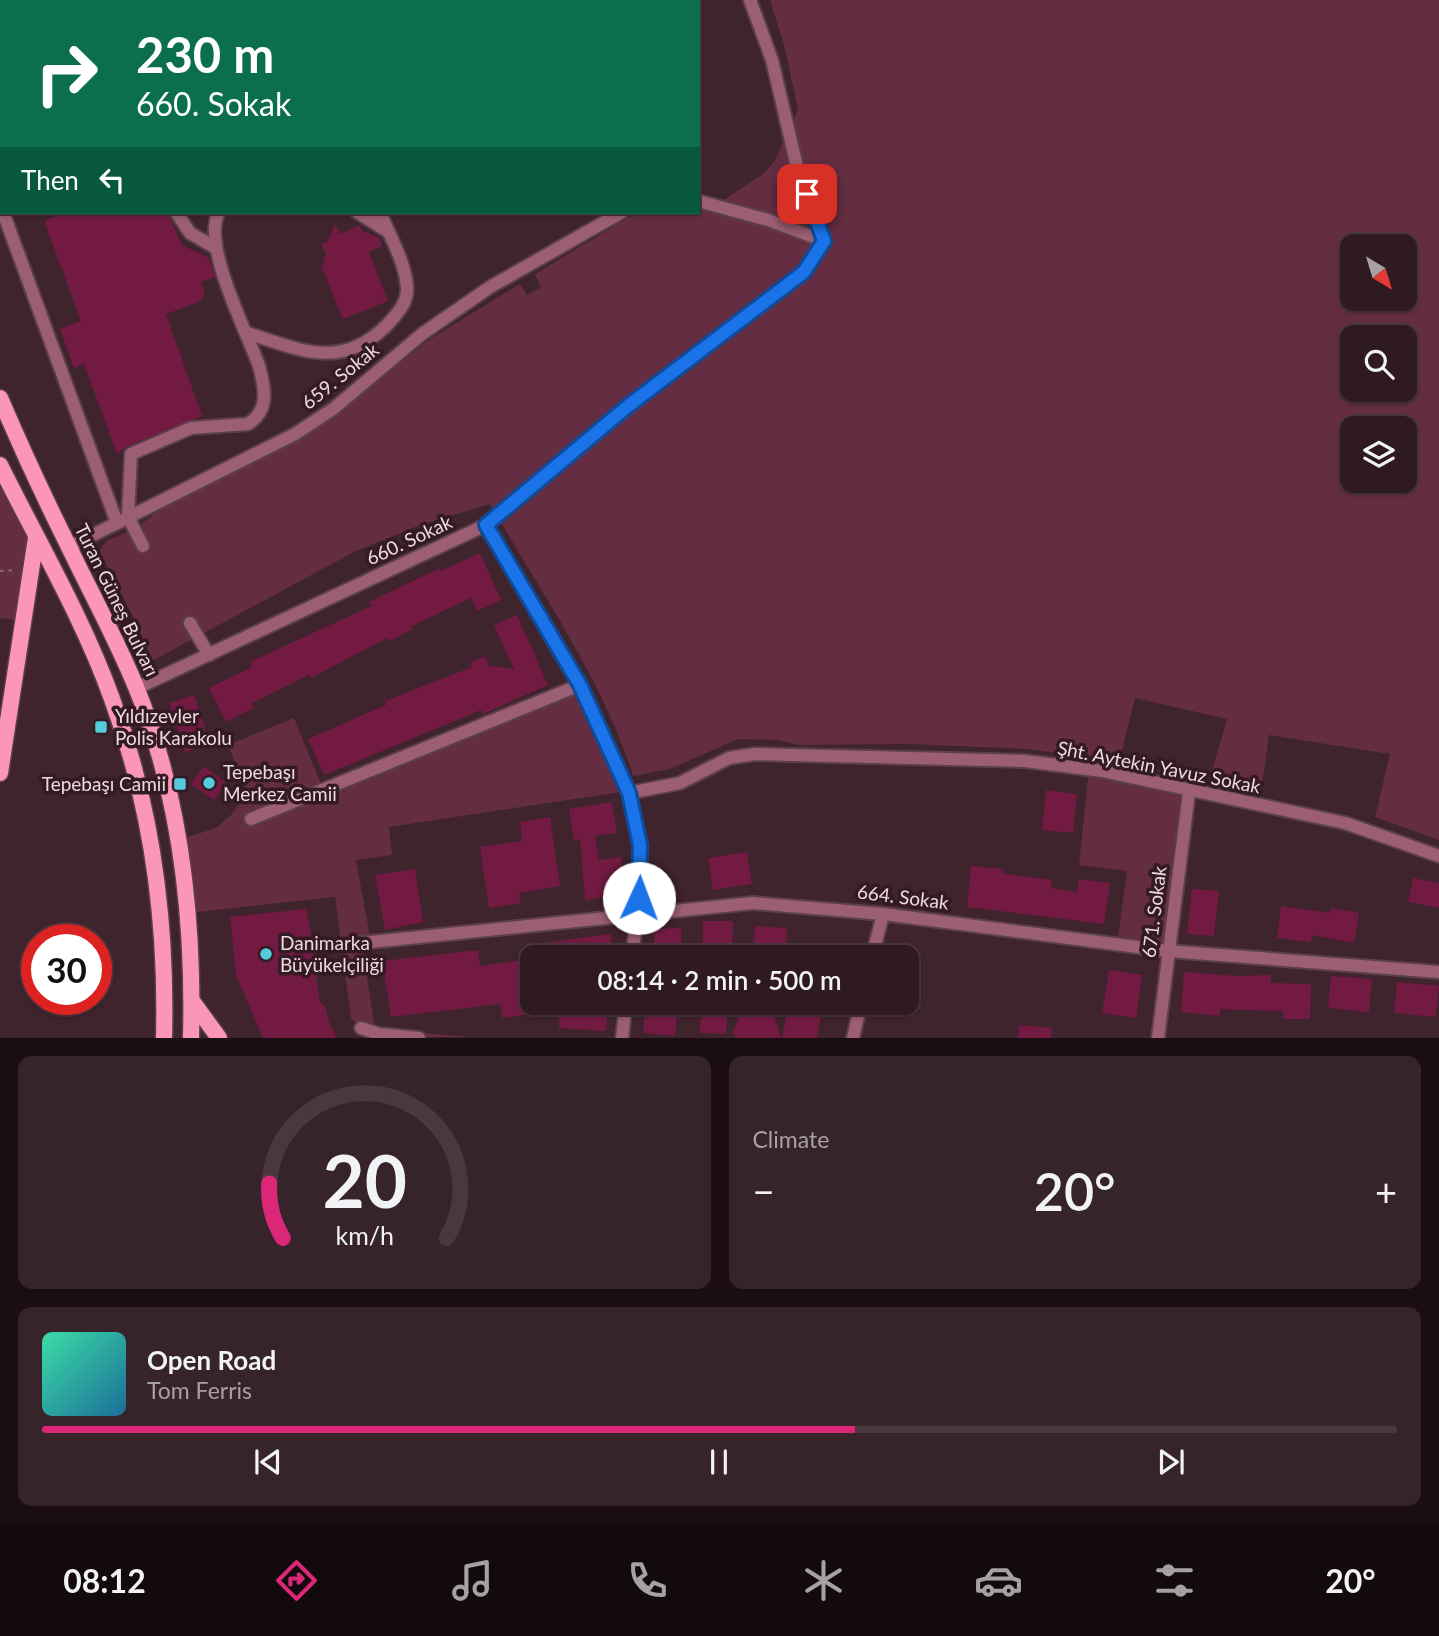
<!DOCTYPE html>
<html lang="en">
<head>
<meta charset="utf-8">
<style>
	:root { --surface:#2f1a22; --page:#37232a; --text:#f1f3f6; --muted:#a7a1a5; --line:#4a3840; --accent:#db2777 }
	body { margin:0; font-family:Lato,sans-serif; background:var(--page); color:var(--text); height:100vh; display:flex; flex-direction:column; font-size:26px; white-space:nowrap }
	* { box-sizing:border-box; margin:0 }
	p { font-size:23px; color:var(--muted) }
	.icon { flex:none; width:38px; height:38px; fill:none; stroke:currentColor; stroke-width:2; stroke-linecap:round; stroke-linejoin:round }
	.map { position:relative; height:1038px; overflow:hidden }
	.panel { display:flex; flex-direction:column; gap:18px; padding:18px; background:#1a0e13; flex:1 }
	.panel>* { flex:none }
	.guide { position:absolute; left:0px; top:0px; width:700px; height:214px; box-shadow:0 2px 5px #0004,0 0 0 2px var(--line); background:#0b6e4f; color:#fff; overflow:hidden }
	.needle { width:46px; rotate:142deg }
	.controls { position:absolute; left:1340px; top:234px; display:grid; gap:14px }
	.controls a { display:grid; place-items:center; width:77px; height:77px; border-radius:14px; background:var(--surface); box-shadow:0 2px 5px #0004,0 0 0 2px var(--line); font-size:35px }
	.speed { position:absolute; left:21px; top:924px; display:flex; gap:14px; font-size:35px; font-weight:700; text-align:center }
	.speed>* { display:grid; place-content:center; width:91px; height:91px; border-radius:50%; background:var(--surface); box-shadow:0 2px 5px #0004,0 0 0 2px var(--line); line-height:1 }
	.speed .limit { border:10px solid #d22; background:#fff; color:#111 }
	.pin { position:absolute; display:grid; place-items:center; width:60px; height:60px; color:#fff; margin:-30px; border-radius:14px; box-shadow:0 4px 10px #0006 }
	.me { position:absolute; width:77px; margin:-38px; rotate:2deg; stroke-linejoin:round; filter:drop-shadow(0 0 5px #0008) }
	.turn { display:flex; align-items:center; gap:24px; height:147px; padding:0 21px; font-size:32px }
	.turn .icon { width:91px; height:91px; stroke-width:2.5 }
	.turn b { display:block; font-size:49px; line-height:60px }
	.then { display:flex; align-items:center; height:66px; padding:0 21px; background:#0003; gap:14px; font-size:26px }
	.big { font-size:52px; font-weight:600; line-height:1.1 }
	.panel .card { flex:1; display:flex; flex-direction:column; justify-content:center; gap:10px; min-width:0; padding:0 24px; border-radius:14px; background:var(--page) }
	.panel .dial { align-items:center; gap:0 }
	.dial svg { height:182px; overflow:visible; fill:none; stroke:var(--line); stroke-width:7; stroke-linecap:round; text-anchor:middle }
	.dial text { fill:var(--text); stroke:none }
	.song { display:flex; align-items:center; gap:21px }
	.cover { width:84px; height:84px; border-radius:10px; background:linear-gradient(135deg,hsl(160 70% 55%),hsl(200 70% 35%)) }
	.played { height:7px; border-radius:4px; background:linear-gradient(90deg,var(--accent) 60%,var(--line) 60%) }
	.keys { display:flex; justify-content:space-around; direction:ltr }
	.heat { display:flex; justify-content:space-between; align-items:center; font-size:38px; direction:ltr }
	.panel .tiles { flex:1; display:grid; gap:18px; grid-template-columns:1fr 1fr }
	.card:last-child { grid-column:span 2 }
	.trip { position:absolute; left:520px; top:945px; width:399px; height:70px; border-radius:14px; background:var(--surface); box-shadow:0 2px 5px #0004,0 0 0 2px var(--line); font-weight:600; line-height:70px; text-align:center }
	.menu { display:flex; height:112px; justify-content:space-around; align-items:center; background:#130a0e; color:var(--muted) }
	.menu .icon { width:49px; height:49px }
	.menu .current { color:var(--accent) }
	.menu b { font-size:32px; color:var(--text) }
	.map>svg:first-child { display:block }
</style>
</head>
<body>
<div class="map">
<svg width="1439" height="1038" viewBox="0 0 1439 1038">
	<rect width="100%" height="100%" fill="#3f232d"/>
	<g fill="#642d42" fill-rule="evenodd">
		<path d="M770,0H1439V840L1375,817L1390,754L1269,735L1260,799L1206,791L1227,719L1135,698L1119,762L1028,749L909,744L799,745L777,740L738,739L670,769L633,776C604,682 539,589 490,504L420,525L354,552L152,661L135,620L99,551L107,541L139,526L162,507L326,420L430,339L520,284L527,295L541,288L535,274L638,212H698V205L713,207L764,173L774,162L798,110L784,45ZM1353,247H1405V299H1353ZM1353,338H1405V390H1353ZM1353,429H1405V481H1353Z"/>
		<path d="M0,465L36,538L24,621L0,618Z"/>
		<path d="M580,685L628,791L389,827L392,855L356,860L371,942L362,944L375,1029L468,1037H377L361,1028L351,1018L335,897L188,913L178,840L216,828L232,814L243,797L245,787L228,745L294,718L323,789Z"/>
		<path d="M1089,769L1189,792L1168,951L1117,944L1127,871L1079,865Z"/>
	</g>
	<g fill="#731a43">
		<path d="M66,212H167L182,245L209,258L215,277L201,282L205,293L201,301L166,314L202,416L128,446L117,454L84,364L74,368L60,329L81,321L46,226V220Z"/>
		<path d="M335,223L340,234L360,225L362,231L379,237L382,246L369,252L388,301L343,319L321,265L324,264L323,258L327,256L321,244L328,241Z"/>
		<path d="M480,553L501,600L477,611L471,598L412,626L413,629L389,641L387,638L311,678L309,675L252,703L254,708L226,722L209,688L252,667L250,662L371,606L369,602L440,568L441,571Z"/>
		<path d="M517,615L548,685L483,714L481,710L324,775L308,739L386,705L385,701L472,667L470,663L485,656L489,666L514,669L494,625Z"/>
		<path d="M194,695L209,741L185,753L169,703Z"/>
		<path d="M204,766L226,783L214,800L191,784Z"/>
		<path d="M1046,790L1077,794L1073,833L1042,830Z"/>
		<path d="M612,802L617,833L595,836L599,860L621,857L626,895L585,900L580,839L574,840L569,809Z"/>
		<path d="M550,817L560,886L519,893L521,903L489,908L480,847L522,841L520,822Z"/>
		<path d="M747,852L752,884L713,890L708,858Z"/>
		<path d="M971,866L1003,869V874L1052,880L1051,888L1077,892L1079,879L1110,883L1104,924L967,907Z"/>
		<path d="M415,869L423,922L385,930L375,875Z"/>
		<path d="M1413,878L1439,883V908L1408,902Z"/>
		<path d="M1192,889L1219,891L1214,936L1187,934Z"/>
		<path d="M1281,906L1329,913L1330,908L1359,913L1354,943L1312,935L1311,942L1277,938Z"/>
		<path d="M306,909L319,976L316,977L320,1002L325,1006L330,1025L337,1038H263L236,975L230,917Z"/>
		<path d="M703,921H733L732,957H702Z"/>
		<path d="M755,926L787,928L785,957H753Z"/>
		<path d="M681,928L682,957H654V929Z"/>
		<path d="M611,934L613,957H537L536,944Z"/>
		<path d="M478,950L480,966L523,960L531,1014L502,1018L500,1004L391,1017L382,961Z"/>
		<path d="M1109,970L1142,975L1136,1018L1102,1013Z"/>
		<path d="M1184,972L1237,976L1271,975V983L1311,984L1310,1019H1283V1011L1220,1009V1016L1181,1012Z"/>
		<path d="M1331,976L1372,979L1369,1012L1328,1008Z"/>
		<path d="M1397,982L1439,986L1436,1017L1394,1013Z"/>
		<path d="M560,1003H608L606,1031L559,1028Z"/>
		<path d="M646,1003H678L675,1036L643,1033Z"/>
		<path d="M701,1003H728L726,1034L700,1033Z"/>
		<path d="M745,1003L771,1006L781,1038H735V1034H732Z"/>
		<path d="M789,1003L822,1008L817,1038H782Z"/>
		<path d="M1019,1025L1052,1028L1051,1038H1018Z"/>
	</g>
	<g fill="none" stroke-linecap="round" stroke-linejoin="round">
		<defs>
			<g id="minor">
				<path d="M288,0V2"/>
				<path d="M431,0L432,2"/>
				<path d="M750,0L772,60L798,171L824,241"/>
				<path d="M85,2L86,0"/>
				<path d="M538,2L539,0"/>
				<path d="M698,201L768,220L824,241"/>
				<path d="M3,212L117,523"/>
				<path d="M176,212L190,233L216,248"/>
				<path d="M357,212L387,231"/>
				<path d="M247,333C301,350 341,371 387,325C396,315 408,303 407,288C406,263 389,235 380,212"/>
				<path d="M486,525L580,685L629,793L640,845L641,881L632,957"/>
				<path d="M143,546L128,517L131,454L191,428L248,424C270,410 265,388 259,366C247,332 201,244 219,212"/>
				<path d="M69,547L295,434L333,409L422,334L490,287L622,212"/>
				<path d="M190,623L209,655"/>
				<path d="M137,688L486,525L628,406L804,272L824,241"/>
				<path d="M629,793L680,783L729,758L755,754L1025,761L1102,771L1345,823L1439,856"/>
				<path d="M251,819L580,685"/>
				<path d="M361,943L753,903L883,914L1168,951L1439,972"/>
				<path d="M872,957L883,914"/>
				<path d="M361,1028L379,1034L419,1038"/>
				<path d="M622,1038L626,1003"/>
				<path d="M853,1038L861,1003"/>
				<path d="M1158,1038L1189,792"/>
			</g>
			<g id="major">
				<path d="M0,398C21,447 43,495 67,543C90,591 116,638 136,687C181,797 194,920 191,1038"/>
				<path d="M0,465C38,542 83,618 112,699C152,807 167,923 164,1038"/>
				<path d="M0,773L36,538"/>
				<path d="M192,1001L219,1038"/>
			</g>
		</defs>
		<use href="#minor" stroke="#5b4049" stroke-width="16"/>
		<use href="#major" stroke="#5b4049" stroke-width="19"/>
		<path stroke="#836a72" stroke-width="2" stroke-dasharray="3.5 5" stroke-linecap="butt" d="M0,571L16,570"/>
		<use href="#minor" stroke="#9c5e74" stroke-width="12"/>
		<use href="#major" stroke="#fb96ba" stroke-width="16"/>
	</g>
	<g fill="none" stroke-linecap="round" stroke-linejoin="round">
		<defs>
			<path id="route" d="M639,898L640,845L629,793L580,685L486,525L628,406L804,272L824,241L807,194"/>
		</defs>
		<use href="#route" stroke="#114b97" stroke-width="18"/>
		<use href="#route" stroke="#1a73e8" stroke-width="12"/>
	</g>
	<g fill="#53cbdb" stroke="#341a23" stroke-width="2.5">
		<rect x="94" y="720" width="14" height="14" rx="3.5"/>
		<circle cx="209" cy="783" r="7"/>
		<rect x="173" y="777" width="14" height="14" rx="3.5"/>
		<circle cx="266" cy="954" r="7"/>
	</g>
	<g text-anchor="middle" stroke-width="7" stroke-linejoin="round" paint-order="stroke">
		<g font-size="19" fill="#eddadf" stroke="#341a23">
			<text transform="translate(340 376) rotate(-39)" y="7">659. Sokak</text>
			<text transform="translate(409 540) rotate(-25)" y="7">660. Sokak</text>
			<text transform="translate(117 600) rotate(64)" y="7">Turan Güneş Bulvarı</text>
			<text transform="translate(1159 767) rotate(11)" y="7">Şht. Aytekin Yavuz Sokak</text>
			<text transform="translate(903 897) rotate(7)" y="7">664. Sokak</text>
			<text transform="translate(1154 912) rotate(-83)" y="7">671. Sokak</text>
		</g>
		<g font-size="19" fill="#eddadf" stroke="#341a23" text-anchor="start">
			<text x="115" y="723">Yıldızevler<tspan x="115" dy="22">Polis Karakolu</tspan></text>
			<text x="223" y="779">Tepebaşı<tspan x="223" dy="22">Merkez Camii</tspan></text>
			<text x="166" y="791" text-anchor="end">Tepebaşı Camii</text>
			<text x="280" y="950">Danimarka<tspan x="280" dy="22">Büyükelçiliği</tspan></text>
		</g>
	</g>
</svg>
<div class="controls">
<a><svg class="needle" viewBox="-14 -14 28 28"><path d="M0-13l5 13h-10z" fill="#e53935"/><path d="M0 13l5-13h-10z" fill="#a7a1a5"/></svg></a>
<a><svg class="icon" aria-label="search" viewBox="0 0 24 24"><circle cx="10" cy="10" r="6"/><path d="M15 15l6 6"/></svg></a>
<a><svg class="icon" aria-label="layers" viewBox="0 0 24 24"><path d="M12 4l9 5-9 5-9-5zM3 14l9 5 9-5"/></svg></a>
</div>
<div class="speed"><div class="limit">30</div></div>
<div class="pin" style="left:807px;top:194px;background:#d93025"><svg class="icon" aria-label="arrive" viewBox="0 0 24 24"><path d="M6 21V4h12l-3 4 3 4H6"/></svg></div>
<svg class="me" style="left:639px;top:898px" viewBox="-20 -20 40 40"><circle r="19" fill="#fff"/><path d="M0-13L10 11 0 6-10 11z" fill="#1a73e8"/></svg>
<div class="trip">08:14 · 2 min · 500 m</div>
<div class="guide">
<div class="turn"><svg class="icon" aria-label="right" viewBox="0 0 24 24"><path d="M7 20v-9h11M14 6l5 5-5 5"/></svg><div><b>230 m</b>660. Sokak</div></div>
<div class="then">Then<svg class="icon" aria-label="left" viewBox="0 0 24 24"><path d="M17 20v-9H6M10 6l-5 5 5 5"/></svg></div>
</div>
</div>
<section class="panel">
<div class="tiles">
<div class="card dial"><svg viewBox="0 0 100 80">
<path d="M14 69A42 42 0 1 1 86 69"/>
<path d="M14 69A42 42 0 0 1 8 45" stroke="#db2777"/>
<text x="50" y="56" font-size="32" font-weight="700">20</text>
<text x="50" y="72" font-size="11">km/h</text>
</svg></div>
<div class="card"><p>Climate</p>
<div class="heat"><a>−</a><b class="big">20°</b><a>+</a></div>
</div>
<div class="card">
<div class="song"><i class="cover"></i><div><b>Open Road</b><p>Tom Ferris</p></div></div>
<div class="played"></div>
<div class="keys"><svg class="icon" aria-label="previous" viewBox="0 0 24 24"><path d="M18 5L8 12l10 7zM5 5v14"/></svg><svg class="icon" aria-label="pause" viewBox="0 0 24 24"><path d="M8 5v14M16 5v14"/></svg><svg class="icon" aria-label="next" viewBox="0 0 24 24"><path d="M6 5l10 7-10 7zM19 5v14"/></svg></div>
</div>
</div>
</section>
<nav class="menu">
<b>08:12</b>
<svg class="icon current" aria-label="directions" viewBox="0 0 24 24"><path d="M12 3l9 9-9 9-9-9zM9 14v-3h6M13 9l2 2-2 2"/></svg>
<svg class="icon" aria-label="music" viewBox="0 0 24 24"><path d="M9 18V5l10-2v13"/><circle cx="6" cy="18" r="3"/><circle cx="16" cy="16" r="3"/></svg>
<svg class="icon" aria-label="phone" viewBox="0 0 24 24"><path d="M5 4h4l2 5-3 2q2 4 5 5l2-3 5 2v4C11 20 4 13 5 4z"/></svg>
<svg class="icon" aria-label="climate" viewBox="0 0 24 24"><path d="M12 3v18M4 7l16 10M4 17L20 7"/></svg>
<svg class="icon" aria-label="car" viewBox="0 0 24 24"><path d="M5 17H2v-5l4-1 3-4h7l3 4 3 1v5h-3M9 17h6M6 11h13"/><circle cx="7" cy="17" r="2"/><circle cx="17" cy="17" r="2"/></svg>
<svg class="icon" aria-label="filters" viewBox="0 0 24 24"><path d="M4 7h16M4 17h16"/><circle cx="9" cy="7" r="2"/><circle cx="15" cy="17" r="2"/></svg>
<b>20°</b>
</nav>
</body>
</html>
